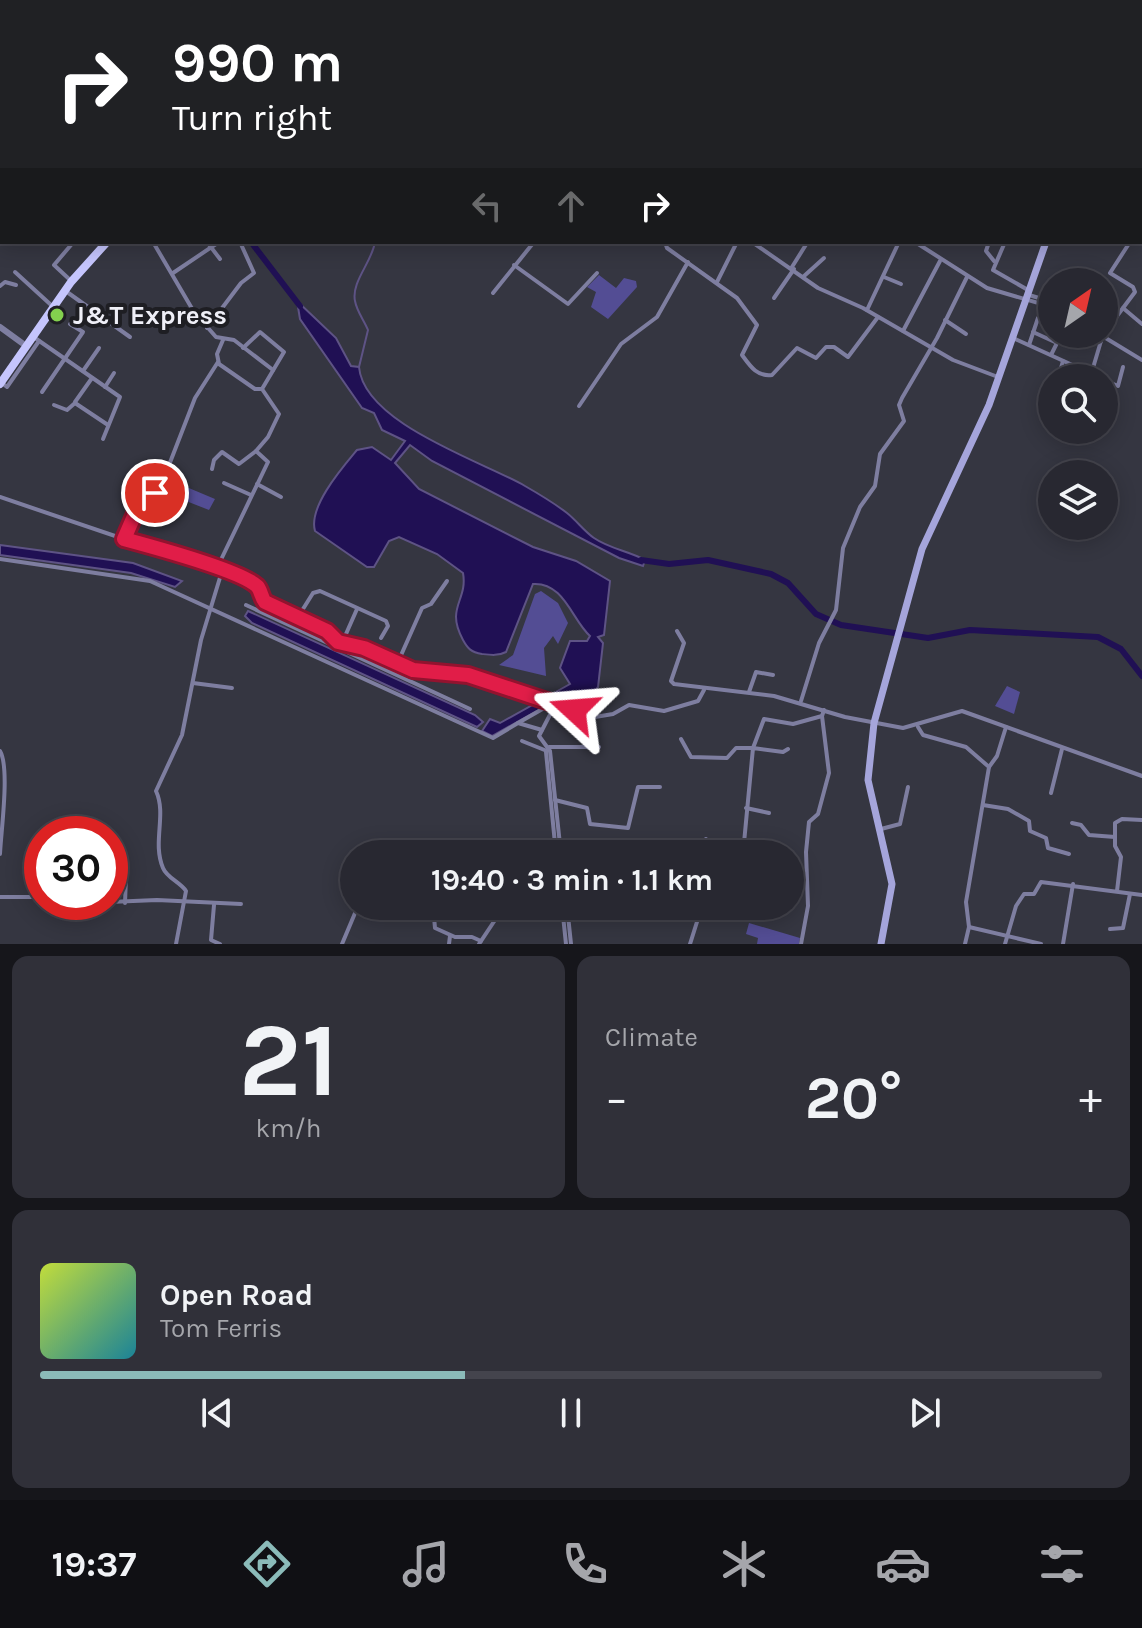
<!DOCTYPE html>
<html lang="en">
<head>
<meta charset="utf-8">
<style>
	:root { --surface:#282831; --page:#303039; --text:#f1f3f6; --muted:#a5a6ab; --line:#44444d; --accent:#8bbbb9 }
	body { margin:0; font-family:Karla,sans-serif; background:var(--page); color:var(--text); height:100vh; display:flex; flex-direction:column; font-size:30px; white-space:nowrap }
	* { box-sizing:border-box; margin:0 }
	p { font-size:26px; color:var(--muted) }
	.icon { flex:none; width:44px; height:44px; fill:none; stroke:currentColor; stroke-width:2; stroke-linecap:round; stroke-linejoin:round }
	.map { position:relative; height:944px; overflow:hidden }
	.details { display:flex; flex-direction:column; gap:12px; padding:12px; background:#16161b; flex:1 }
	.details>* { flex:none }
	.guide { position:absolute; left:0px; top:0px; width:1142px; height:244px; box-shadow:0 4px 20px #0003,0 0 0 2px var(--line); background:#202124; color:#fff; overflow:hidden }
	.needle { width:52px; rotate:34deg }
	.controls { position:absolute; left:1038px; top:268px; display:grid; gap:16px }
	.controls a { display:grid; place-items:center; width:80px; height:80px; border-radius:50%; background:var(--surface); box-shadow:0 4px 20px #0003,0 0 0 2px var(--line); font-size:40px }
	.speed { position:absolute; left:24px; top:816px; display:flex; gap:16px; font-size:40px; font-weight:700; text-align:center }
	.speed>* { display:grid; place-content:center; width:104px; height:104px; border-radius:50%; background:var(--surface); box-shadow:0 4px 20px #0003,0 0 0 2px var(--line); line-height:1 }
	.speed .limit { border:12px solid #d22; background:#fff; color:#111 }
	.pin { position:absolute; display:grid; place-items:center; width:68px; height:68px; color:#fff; margin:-34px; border:4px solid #fff; border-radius:50%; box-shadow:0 2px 8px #0007 }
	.me { position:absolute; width:88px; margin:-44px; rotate:289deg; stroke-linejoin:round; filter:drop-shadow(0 0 6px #0008) }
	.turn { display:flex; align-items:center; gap:28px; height:168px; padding:0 40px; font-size:36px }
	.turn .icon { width:104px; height:104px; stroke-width:2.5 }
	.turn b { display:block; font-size:56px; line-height:68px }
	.lanes { display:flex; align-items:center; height:76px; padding:0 40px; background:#0003; justify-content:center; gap:40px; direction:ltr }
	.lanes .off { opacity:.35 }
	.big { font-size:60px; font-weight:700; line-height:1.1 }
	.details .tile { flex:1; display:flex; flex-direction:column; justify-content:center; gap:12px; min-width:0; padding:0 28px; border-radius:16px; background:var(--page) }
	.details .dial { align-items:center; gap:0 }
	.dial b { font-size:104px; line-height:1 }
	.song { display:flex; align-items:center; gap:24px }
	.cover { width:96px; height:96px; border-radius:12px; background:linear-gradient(135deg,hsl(70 70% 55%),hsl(190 70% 35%)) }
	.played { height:8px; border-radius:4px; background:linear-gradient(90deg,var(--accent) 40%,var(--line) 40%) }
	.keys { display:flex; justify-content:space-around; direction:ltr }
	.heat { display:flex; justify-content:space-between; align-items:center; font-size:44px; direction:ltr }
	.details .tiles { flex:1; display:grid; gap:12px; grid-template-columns:1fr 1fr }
	.tile:last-child { grid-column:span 2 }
	.trip { position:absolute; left:340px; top:840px; width:464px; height:80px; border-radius:40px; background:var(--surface); box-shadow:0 4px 20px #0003,0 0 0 2px var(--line); font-weight:700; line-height:80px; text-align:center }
	.tab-bar { display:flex; height:128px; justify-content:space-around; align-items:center; background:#101014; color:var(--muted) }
	.tab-bar .icon { width:56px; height:56px }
	.tab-bar .selected { color:var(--accent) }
	.tab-bar b { font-size:36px; color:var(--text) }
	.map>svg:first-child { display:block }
</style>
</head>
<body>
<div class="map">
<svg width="1142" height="944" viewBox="0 0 1142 944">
	<rect width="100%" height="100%" fill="#353641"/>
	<g fill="#534d94">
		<path d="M599,275L616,288L624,278L636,281L637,287L608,319L591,307L596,292L587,287Z"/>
		<path d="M165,478L215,499L209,510L181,499L176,509L155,495Z"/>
		<path d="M541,591L558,603L568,623L558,644L553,636L544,648L546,676L499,665L513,655L535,594Z"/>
		<path d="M1007,686L1020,692L1014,714L995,706Z"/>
		<path d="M749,923L800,938L799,944H757L758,938L746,934Z"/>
	</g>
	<g fill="#201054" stroke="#5e5385" stroke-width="2">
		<path d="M297,301L336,338L351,366L359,367C364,424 484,462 525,486C539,494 554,503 567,513C577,521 584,531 594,538C610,549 629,551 645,560L643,566L619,558L432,461L410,445L395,463L419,489L533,547L576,561L610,581L604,635L598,637L603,643L598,687L593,693L596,697L589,699L573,691L492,736L482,731L490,719L500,723L570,684L560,668L570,641H587L590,636C572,620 564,582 533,584L506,652C498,656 491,655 482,654C471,652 468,649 463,640C445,607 468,601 463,573L437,554L399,537L389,541L374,567H367L315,531C308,507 342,468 357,450L372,447L391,460L405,441L382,430L374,413L362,408L300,319Z"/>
		<path d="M0,545L133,563L182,581L175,587L131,573L0,555Z"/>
		<path d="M248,611L475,715L483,722L477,727L252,623L245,616Z"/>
	</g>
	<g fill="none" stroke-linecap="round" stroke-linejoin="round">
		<g stroke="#5e5385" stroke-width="2">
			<path d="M294,2L295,0"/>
			<path d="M1140,2L1142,6"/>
			<path d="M359,367L368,330C364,320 357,312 355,301C351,282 372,262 375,242"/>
		</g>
		<g stroke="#201054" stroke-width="6">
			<path d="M184,0V2"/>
			<path d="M251,242L300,306"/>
			<path d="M641,560L669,564L708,560L771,574L788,583L816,614L841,625L928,638L970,630L1098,637L1121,649L1142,676"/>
		</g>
		<g stroke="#7e7ea0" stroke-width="4">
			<path d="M22,0L23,2"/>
			<path d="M72,0L73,2"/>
			<path d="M123,0L124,2"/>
			<path d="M194,0V2"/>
			<path d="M259,0L260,2"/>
			<path d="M310,0L312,2"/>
			<path d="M358,0V2"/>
			<path d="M546,0L548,2"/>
			<path d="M659,0V2"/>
			<path d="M699,0L700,2"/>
			<path d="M1037,0L1039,2"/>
			<path d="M1058,0V2"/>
			<path d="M1134,0L1136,2"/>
			<path d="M298,2V0"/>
			<path d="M450,2V0"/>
			<path d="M553,2L554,0"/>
			<path d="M607,2L608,0"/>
			<path d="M728,2L730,0"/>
			<path d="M855,2L856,0"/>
			<path d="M879,2H882"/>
			<path d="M982,2L983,0"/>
			<path d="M1008,2L1009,0"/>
			<path d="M1120,2L1123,0"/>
			<path d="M1140,10L1142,13"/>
			<path d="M1140,55L1142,53"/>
			<path d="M0,126L2,128"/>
			<path d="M1140,161L1142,163"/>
			<path d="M1140,203L1142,204"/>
			<path d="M0,209L2,207"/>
			<path d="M1140,225L1142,221"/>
			<path d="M153,242L194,312L216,337L234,340L273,370"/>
			<path d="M207,242L220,259"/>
			<path d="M665,242L667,248L737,298L757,325L742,355C750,366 757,377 772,375L797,348L816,358L826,347H834L848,357L878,317"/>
			<path d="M752,242L818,288L863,308L953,360L998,377"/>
			<path d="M915,242L987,288L1052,307"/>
			<path d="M989,242L986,251L994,261"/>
			<path d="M1005,242L993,270L1028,290"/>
			<path d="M514,265L568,304L597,273"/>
			<path d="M792,267L807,243"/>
			<path d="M15,272L50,304"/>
			<path d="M173,273L219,242"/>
			<path d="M803,277L824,258"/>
			<path d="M884,277L901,284"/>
			<path d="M68,278L54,265L71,245"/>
			<path d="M717,282L737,242"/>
			<path d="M0,286L5,282L16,285"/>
			<path d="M67,292L130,337"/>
			<path d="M493,293L534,242"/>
			<path d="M1029,295L1052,302"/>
			<path d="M774,298L794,269"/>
			<path d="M1123,308L1142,324"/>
			<path d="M867,310L899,242"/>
			<path d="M945,320L966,334"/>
			<path d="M1104,321L1114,320L1135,292L1133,287L1110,273L1130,242"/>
			<path d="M207,328L241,283L254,273L240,242"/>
			<path d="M903,331L940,261"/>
			<path d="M1033,332L1057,343L1051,355"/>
			<path d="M1090,334L1101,341"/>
			<path d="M1099,334L1142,360"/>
			<path d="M35,338L120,397L103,439"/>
			<path d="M1013,338L1101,378"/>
			<path d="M223,340L217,354L219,364L255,389H262"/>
			<path d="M1029,345L1038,318"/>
			<path d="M83,371L99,348"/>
			<path d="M1058,378L1063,361"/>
			<path d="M1090,378L1101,341"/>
			<path d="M1104,380L1118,386L1123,367"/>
			<path d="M2,383L7,387L39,341"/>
			<path d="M105,387L114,373"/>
			<path d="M42,392L83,332L70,324"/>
			<path d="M1052,396V407"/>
			<path d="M75,402L92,378"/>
			<path d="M54,405L67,410L75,403L108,425"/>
			<path d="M579,406L621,344L657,317L688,262"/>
			<path d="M212,469L214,460L222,452L239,464L256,451"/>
			<path d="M224,483L251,495"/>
			<path d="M257,484L281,497"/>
			<path d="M0,497L245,580L259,588L263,601L324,629L338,642L364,648L413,670L468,675L595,717L613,714L629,705L664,711L698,701L704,690"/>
			<path d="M124,539L138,507L155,493L164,478L195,398L218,362"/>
			<path d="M0,559L150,581L493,738L518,723L542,730"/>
			<path d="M217,568L268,462L256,451L268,437L279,414L262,389L284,352L260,332L243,348"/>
			<path d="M246,605L470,709"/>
			<path d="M298,617L313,593L320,591L386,621L388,626L381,638"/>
			<path d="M677,631L684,643L671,681L674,684L774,696L845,717L903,728L962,711L1142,776"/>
			<path d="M342,643L357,609"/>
			<path d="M398,662L422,608L431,604L447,581"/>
			<path d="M193,683L232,688"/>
			<path d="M749,692L756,672L773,675"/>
			<path d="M801,701L819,643L836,610L843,548L860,507L875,486L880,454L904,421L899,405L902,398L937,338L967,277"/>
			<path d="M555,705L539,736L550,751L561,854"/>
			<path d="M518,723L553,703"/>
			<path d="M918,727L923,735L966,747L989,767L966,902L969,927L965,944"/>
			<path d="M681,739L691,757L727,758L736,748H753L764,719L793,724L822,716L824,710"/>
			<path d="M522,741L547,751"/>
			<path d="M549,747H599"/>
			<path d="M0,751C10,768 1,831 0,854"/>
			<path d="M546,752L556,854"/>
			<path d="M989,767L997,756L1006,727"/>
			<path d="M1051,793L1062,749"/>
			<path d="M555,800L587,808L590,824L628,828L638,787H660"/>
			<path d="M983,805L1008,809L1029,821L1030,831L1046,838L1048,848L1069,854"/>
			<path d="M746,808L769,813"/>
			<path d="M1072,823L1081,825L1089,835L1115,837"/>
			<path d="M881,829L900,824L908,787"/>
			<path d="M706,839L710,854"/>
			<path d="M557,842L579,841"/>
			<path d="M744,843L753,748L783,752L788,749"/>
			<path d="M412,854L413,853"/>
			<path d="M728,854L729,841"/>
			<path d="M120,868L126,877L125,903"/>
			<path d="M1117,891L1121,857L1115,846V823L1122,819L1142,820"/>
			<path d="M0,897H42"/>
			<path d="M109,902L157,900L241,904"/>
			<path d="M214,905L211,940L220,944"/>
			<path d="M433,906L435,928L455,937H472L481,941"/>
			<path d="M475,906L501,911L479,944"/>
			<path d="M562,906L566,944"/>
			<path d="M567,906L571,944"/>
			<path d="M501,911L528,915L533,906"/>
			<path d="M969,927L1041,944"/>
			<path d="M1110,929L1123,928L1130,894"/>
			<path d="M176,944L186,891C180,882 167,878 163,868C152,842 167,815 156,791L182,735L201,640L222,571"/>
			<path d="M342,944L358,906"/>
			<path d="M449,944L450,936"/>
			<path d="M690,944L702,906"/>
			<path d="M801,944L808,906L806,852L809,822L818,814L829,773L822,716"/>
			<path d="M1005,944L1016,906L1024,894H1034L1041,882L1142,895"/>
			<path d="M1063,944L1073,884"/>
		</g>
		<path stroke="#7e7ea0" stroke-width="6" d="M0,327L22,343"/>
		<g stroke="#a5a5db" stroke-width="7">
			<path d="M1140,172L1142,170"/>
			<path d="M881,944L892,884L868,780L874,723L922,549L989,405L1046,242"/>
		</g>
		<g stroke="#c5c5fd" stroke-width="8">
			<path d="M342,2L343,0"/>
			<path d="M0,384L71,282L107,242"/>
		</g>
	</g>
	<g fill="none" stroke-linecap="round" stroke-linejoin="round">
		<defs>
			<path id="route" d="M155,493L138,507L124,539C150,546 240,570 257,586C261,590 261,597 265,602L327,631L338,642L364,648L413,670L468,675L574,710"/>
		</defs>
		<use href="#route" stroke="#92132f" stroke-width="20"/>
		<use href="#route" stroke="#e11d48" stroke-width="14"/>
	</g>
	<circle fill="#83d04e" stroke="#1e1e23" stroke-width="3" cx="57" cy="315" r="8"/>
	<g text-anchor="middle" stroke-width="8" stroke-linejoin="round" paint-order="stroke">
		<g font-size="26" font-weight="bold" fill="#efeff7" stroke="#1e1e23" text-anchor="start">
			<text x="73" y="324">J&amp;T Express</text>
		</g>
	</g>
</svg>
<div class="controls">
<a><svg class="needle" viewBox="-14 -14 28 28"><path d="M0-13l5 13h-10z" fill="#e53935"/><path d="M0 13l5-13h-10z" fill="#a5a6ab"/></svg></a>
<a><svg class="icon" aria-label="search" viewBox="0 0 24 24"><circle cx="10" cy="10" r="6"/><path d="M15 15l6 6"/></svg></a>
<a><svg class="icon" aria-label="layers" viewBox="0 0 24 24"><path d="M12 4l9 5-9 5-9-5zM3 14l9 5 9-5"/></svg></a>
</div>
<div class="speed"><div class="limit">30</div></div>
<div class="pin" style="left:155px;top:493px;background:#d93025"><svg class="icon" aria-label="arrive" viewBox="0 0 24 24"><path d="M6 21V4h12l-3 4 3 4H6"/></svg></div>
<svg class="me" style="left:574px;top:710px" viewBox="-20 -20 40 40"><path d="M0-17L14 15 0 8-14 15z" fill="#e11d48" stroke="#fff" stroke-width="4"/></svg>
<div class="trip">19:40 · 3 min · 1.1 km</div>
<div class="guide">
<div class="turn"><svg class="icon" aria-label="right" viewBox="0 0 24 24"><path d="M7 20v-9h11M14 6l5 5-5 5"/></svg><div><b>990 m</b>Turn right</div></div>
<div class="lanes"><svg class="icon off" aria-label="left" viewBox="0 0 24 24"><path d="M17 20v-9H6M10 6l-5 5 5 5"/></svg><svg class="icon off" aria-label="ahead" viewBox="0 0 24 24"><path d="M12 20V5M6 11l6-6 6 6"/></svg><svg class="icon" aria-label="right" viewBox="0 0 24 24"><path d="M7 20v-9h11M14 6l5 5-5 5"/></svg></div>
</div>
</div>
<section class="details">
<div class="tiles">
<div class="tile dial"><b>21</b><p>km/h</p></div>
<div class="tile"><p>Climate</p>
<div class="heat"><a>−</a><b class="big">20°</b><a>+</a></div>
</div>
<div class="tile">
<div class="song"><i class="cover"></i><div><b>Open Road</b><p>Tom Ferris</p></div></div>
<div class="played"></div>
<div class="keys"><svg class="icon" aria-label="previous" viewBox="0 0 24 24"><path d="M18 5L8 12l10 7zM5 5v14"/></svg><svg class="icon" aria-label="pause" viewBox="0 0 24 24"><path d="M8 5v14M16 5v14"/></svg><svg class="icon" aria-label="next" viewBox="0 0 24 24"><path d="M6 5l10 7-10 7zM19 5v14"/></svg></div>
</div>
</div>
</section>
<nav class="tab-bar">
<b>19:37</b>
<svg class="icon selected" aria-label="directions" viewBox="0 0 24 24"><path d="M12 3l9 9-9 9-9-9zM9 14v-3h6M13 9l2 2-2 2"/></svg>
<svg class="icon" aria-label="music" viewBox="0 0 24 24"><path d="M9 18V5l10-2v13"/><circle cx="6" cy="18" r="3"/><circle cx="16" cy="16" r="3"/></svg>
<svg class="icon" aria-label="phone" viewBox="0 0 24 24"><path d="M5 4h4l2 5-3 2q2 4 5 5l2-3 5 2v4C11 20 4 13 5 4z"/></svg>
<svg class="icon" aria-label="climate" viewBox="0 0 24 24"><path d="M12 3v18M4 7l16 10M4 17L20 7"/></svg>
<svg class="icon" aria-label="car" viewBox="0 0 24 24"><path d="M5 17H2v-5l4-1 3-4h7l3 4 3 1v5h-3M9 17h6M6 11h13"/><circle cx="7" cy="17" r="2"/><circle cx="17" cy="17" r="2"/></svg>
<svg class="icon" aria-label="filters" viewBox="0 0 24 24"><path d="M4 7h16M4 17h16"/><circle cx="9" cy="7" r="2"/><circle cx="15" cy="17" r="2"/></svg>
</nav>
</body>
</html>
